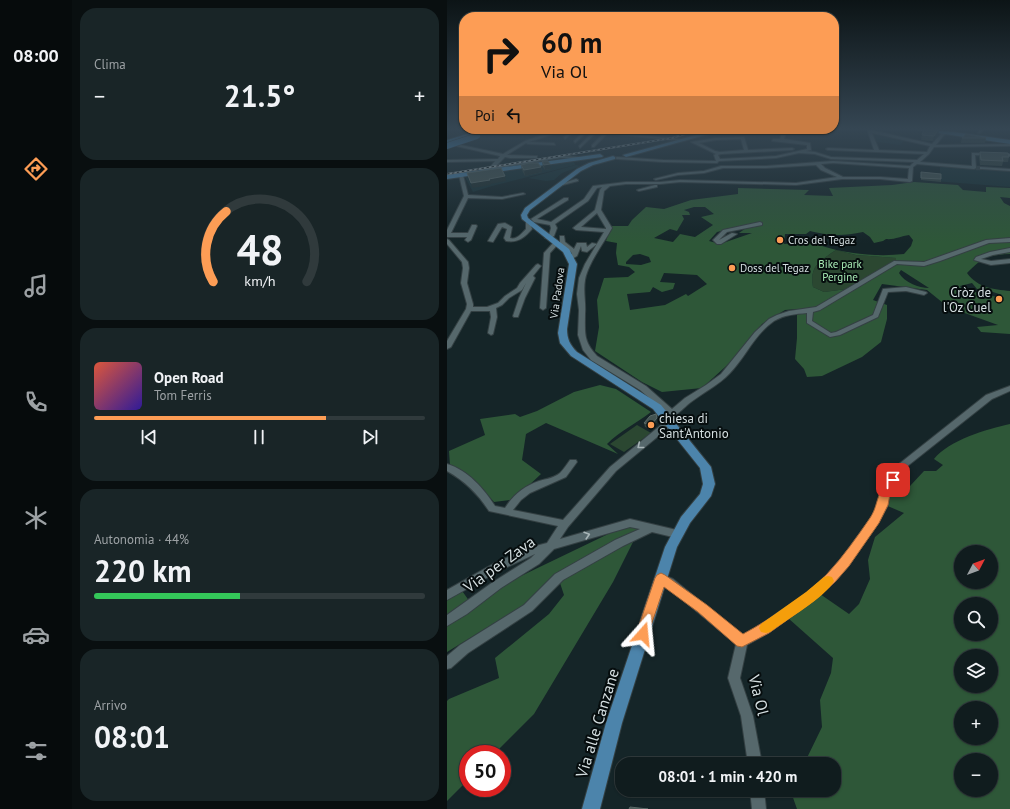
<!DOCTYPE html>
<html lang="it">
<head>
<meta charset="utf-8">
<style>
	:root { --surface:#101c1e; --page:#192527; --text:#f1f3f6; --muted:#9ca1a4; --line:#303a3c; --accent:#fd9d55 }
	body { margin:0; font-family:"PT Sans",sans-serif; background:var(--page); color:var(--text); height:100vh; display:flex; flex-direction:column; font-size:15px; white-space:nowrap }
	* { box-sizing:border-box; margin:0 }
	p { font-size:13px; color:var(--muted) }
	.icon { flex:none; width:22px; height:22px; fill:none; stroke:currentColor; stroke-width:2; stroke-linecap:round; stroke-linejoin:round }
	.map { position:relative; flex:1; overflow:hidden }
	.side { display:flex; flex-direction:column; gap:8px; padding:8px; background:#090f10; width:375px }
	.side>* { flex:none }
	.top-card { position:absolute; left:12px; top:12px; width:380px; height:122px; border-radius:16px; box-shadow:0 1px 3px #0004,0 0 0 1px var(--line); background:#fd9d55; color:#111; overflow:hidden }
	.needle { width:26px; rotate:49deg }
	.buttons { position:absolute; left:507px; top:545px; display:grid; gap:8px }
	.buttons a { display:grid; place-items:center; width:44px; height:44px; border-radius:50%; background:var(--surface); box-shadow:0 1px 3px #0004,0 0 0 1px var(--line); font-size:20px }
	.speed { position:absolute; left:12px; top:745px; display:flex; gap:8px; font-size:20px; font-weight:700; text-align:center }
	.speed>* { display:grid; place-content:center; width:52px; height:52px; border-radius:50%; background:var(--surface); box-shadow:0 1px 3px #0004,0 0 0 1px var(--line); line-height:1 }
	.speed .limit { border:6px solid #d22; background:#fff; color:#111 }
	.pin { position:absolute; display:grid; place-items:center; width:34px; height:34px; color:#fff; margin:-17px; border-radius:8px; box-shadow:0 2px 6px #0006 }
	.me { position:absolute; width:44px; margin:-22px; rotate:18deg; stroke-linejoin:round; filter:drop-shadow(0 0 3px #0008) }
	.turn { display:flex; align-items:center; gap:14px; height:84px; padding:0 16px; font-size:18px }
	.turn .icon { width:52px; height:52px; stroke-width:2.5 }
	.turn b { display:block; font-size:28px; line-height:34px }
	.then { display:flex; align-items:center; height:38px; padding:0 16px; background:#0003; gap:8px; font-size:15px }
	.big { font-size:30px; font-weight:800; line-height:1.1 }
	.side .card { flex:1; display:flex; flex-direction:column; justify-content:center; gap:6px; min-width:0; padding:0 14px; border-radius:16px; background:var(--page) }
	.side .dial { align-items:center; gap:0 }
	.dial svg { height:104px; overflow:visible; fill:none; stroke:var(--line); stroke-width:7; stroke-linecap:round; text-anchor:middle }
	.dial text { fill:var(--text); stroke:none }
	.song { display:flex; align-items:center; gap:12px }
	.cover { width:48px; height:48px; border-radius:6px; background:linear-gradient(135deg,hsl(10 70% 55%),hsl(250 70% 35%)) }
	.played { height:4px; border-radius:2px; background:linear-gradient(90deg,var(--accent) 70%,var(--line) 70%) }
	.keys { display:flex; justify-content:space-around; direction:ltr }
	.heat { display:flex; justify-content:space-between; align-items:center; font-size:22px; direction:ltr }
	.charge { height:6px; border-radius:3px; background:linear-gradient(90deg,#34c759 44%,var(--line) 0) }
	.trip { position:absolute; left:168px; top:757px; width:226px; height:40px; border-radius:16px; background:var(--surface); box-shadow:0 1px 3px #0004,0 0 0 1px var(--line); font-weight:800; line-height:40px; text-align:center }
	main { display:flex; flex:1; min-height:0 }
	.menu { display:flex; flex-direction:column; width:72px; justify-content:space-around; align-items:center; background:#060b0c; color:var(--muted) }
	.menu .icon { width:28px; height:28px }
	.menu .active { color:var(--accent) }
	.menu b { font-size:18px; color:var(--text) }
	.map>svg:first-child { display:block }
</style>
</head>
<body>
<main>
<nav class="menu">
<b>08:00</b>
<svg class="icon active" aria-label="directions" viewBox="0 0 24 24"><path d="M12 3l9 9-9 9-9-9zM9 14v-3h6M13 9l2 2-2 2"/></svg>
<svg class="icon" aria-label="music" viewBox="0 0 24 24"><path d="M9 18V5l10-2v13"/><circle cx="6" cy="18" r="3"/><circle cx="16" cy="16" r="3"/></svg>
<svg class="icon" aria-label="phone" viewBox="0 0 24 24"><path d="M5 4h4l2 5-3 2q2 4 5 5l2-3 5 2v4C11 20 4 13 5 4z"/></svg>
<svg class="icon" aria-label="climate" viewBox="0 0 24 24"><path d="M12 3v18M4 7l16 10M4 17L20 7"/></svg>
<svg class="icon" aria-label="car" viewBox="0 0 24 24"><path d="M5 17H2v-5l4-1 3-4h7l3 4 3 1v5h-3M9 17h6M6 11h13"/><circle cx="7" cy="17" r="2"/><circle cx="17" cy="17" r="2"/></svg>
<svg class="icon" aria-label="filters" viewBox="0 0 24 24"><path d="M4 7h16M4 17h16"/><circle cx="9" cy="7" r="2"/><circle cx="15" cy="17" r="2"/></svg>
</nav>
<section class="side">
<div class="card"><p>Clima</p>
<div class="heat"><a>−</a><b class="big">21.5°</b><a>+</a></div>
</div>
<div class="card dial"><svg viewBox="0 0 100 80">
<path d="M14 69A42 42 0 1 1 86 69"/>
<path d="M14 69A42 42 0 0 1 24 15" stroke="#fd9d55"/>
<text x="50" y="56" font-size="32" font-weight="700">48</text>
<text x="50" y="72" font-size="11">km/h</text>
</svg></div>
<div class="card">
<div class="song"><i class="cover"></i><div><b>Open Road</b><p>Tom Ferris</p></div></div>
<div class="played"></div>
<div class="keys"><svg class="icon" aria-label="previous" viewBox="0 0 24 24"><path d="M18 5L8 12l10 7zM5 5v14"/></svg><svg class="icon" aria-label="pause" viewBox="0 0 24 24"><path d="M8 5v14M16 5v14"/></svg><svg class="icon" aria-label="next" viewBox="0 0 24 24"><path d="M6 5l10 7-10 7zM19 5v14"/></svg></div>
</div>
<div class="card"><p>Autonomia · 44%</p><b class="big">220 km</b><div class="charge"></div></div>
<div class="card"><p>Arrivo</p><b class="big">08:01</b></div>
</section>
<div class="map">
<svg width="563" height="809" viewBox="0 0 563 809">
	<rect width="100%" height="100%" fill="#152528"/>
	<g fill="#183135">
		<path d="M426,135L450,138L458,140L453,145L430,142Z"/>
		<path d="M127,161L128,165L45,186L26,192L18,177Z"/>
		<path d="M129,165L134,166L115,173L107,180L99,181L81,178Z"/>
		<path d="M493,166L563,171V187L474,180L473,175L493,176Z"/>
	</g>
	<g fill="#2b4731">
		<path d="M389,250L409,255L450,258L449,261L400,289L377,292L366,287C362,266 373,261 389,250Z"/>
		<path d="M190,425L204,433L177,452L163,444Z"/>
	</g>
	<g fill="#2e5738" fill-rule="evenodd">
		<path d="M467,182L511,185L516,190L539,192V187L563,188V198L553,197L557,203L563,206V254C540,255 536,257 520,273C531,288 546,289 563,291V334L534,332L530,327L551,325L501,307L480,290L435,284L426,300L440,305V319L434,342L415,357L375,376L360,377L357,369L348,359L350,338V309L338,310L315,324L288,358L255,388L215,392L195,382L148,351L152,327L150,300L157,278L181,277L188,272L182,267L171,265L169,253L170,243L159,241L164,226H181L185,220L199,207L217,209L244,200L291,194V188L362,190L357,195L386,196L382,188L445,185ZM247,207H258L267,214L254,217L266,225L248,237L233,234L226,242L207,238L223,229L230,231L237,219L235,215H243L242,212L237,210ZM291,227L299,228L292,233H305L273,244L262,241L270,232ZM363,231C384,236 396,236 416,232L423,237L427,243L436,241L439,239C447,240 454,236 462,235L466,240L464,246L457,254C431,257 400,254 375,246L379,242L371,238C358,247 359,240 348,242C344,242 341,244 337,244L338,234H359ZM389,250L409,255L449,258V261L400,289L377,292L366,287C362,266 373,261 389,250ZM193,254L202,257L204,262L194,265L179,264V262L186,255ZM454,270L482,288C472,288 457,282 452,273ZM217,273L250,275L260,284L241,296L239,294L218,305L183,310L180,294L203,292L206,287L215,292L226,289L228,283L213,282ZM525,283L530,289L540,290L555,295L553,297H550L515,289L513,286Z"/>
		<path d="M153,385L169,389L204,412C190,423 173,431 160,444L171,454L99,423L79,434L75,460L94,474L78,489L63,500L47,502L29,482L3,465L2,451L38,435L33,419L68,414L73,417L90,411L127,392Z"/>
		<path d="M563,424V809H350L344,792L345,790H387V764H357L375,727L373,700L384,673L386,658L341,618L373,594L402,614L412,604L423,579L421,560L428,537L457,513L436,504L447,483L463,486L477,471H489L496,465L487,459C502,440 540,429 563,424ZM514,552H544V582H514ZM514,604H544V634H514ZM514,656H544V686H514ZM514,708H544V738H514ZM514,760H544V790H514Z"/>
		<path d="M182,524L192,530L166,582L87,714L47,754H21V780L0,801V701L2,699L52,678L48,658L102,614L117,595L113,583L0,652V589L11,585L25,605L47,589Z"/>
	</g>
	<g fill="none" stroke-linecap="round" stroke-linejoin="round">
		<path stroke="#324144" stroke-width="4.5" stroke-dasharray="4.5 2" stroke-linecap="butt" d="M529,168H535"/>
		<defs>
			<g id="minor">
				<path d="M112,129H137L239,140L237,141L160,134L147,147H145V145L156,134L149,133L133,148L132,146L145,133L140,132L128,143L127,141L136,132L128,131L118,139L117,137L124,131L119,130L82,142L107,143L108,145L81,144L79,143L60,155L88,156H90V158H63L58,157L48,167L113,156L133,157H135V159L113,158L35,171L33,170V169L45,167L44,166L48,161L0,162V160L51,159L53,156L0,144V142L56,154L78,141Z"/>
				<path d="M203,129H230V130L228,131Z"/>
				<path d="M336,129H340L337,139L363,143L364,150L359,151L368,152L384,157L470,160L477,154L381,150L379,149L381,148L427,150L420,129L485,144L495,133L502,131V133L497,135L489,145L563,144V146L487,147L482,154L473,162L525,166V153L563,154V156L528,155L529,168L527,169L470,164L466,167L465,181L463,182L433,179H395L349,185L233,182L213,184H179L163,186L157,191L154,210L165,228C157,243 141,263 138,280C136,292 139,302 138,314C138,333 136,341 150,356L199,386L225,409L238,398L259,385L274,374L308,332L322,319L330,315L342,311L369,307L447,261L477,262L539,240L563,238V242L542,243L493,261L477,266L450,264L373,310L366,312L365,321L384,333L389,332L426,315L436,289L459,287L479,292L480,293L477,295L459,291L441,292L431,317L393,335L383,337L360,323V313C348,314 337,315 327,321C308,334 299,356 283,373C272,385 257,392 244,402C237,407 226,421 216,419L215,417L220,413L193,390L144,360L136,350L131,335L132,310L130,294L132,278L138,264L157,232L129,230L126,228L148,210L153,190L155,187L150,188L141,201L108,224L110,228L107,236L103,239L98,238L102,235L104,228L103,225L87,222L84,219L117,198H121V200L90,219L104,222L137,199L146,186L179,182H213L233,180L349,183L390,177L374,170L369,165L319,168H276L257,173L231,175L209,180L207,179L231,173L257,171L274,166H319L386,161L463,166L467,162L384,159L368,154L352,153L329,158L272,161L270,163L216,162L170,159L168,158L170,157L216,160L269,161L267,155L269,154L244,142L269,138L297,137L301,150L345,148L347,149L345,150L274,154L271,155L273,159L329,156L360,149V145L325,141L326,139H333ZM425,133L483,146L480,152L432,150ZM294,139L297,150L273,152L268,151L252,143L269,140ZM386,163L462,168L461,179L433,177H396L378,168L374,164ZM150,213L159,228V229L134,227Z"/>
				<path d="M533,129H538L533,133H531Z"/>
				<path d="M533,167L563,169V171L535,169H533Z"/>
				<path d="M14,174L16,175L21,195L55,197L76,193L78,194L55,199L21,198L4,233H21L25,225H29L30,226L24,240L21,242L18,240L20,237H0V230L17,196L12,175Z"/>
				<path d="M129,179L131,180V181L112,186L110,185Z"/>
				<path d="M208,185H210V187L192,191L190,190Z"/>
				<path d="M79,222H83L85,229C77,238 71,243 59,241L57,238L60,229L55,227L46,242L41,241L51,224L58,223L65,227L63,238C70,240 74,234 79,229Z"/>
				<path d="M313,222L315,223V225L280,232L272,240L285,233L290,234L274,244H270L266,240L276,230Z"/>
				<path d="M113,236H117L118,242L127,249L130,243H139L140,247L145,243L150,244L140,252L135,251L134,246L130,256L123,260L120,258L125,254L124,252L113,244Z"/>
				<path d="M0,239L2,240L21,262L22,268L20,283L26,304V307H40L51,303L58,296L70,288L73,283L89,265L91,264L94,266L86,276L88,278L78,298L71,317H67L66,316L72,298L79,283L75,290L62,298L55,305L49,308L50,317L46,334L44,335L41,333L44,317L43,311H24L4,347L0,349V341L19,309L20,304L14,283L16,268L15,262L0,244Z"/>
				<path d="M109,241L112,243L103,253L99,308L96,310L93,308L97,253L107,242Z"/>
				<path d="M563,248V252L546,255L534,259L544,261L563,259V263L544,265L527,260L529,257L543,252Z"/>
				<path d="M563,386V391L545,399L458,468L443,493L441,505L431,523L402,565L388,581L368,599L321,633L300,645L293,678L306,716L315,764H301L294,716L281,678L289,644L218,585L210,581L209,578L210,575L214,574L226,579L296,636L313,625L360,593L380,575L394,559L424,518L431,505L433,493L452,464L539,395Z"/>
				<path d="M223,419L227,422L226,424L169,471L121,527L113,539L183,519L234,531L235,534L234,537L230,538L205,532L176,546L116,580L85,611L21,653L4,668L0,669V656L13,645L77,605L108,574L168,540L193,529L183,527L107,549L92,564L54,588L20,614L0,626V615L46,582L84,558L88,554L54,570L0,600V590L46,564L81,548L100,543L111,526L42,511C31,494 18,481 0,471V464C21,470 37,489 48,506L58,508C66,495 77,486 92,481C99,479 107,478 113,473C117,469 120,464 123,460H129L130,462L119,477L83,493L74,500L66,510L116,520L163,467L220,420Z"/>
				<path d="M303,790H317L319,809H305Z"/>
			</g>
			<g id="major">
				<path d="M271,129H280L179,157L176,155Z"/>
				<path d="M465,129L507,132L563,140V144Z"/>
				<path d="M153,154L156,156L155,157L0,179V175Z"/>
				<path d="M166,156L168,157V159L146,165L134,171L83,210L80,215L81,218L122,249L130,264L120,329C120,339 123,345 130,352L214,405L264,467L268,484L264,496L243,523L230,547L175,723L153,809H135L159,723L218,547L234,517L253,494L256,484L253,468L206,409L124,356L113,343L111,333L122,264L116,252L75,219L74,215L78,208L130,169L142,163Z"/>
			</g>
			<path id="highway" d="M36,129H45L0,144V140Z"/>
		</defs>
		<use href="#minor" stroke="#344043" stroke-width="2"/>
		<use href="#major" stroke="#344043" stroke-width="2"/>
		<use href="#highway" stroke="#344043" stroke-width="1"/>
		<use href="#minor" fill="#56686c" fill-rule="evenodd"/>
		<use href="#major" fill="#4c84ab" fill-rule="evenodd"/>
		<use href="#highway" fill="#4597d5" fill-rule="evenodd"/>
		<defs>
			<path id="rail" d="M0,174L225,138L255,129"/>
		</defs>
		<use href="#rail" stroke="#a2aeb0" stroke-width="2"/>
		<use href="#rail" stroke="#060d0e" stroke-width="1" stroke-dasharray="2.5" stroke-linecap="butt"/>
		<defs>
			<path id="highway-bridge" d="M0,146L30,136"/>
		</defs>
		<use href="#highway-bridge" stroke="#344043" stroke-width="7" stroke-linecap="butt"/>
		<use href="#highway-bridge" stroke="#4597d5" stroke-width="6"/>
	</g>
	<g fill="#334441">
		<path d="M492,129L491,135L486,141L474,140L475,135Z"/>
		<path d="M515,138H539L538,143H514Z"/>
		<path d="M533,152L562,157L561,162H556L555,166L533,165L532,157Z"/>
		<path d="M95,161L104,169L98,170L96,167Z"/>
		<path d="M74,165L94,167L95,172L78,176L75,170Z"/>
		<path d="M474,172L494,179V182L474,180Z"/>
		<path d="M209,414L210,422L205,429L198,427L197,423Z"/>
	</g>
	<g fill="#203030">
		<path d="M492,129L491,135L486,141L487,136Z"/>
		<path d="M103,164L104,169L98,170L97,165Z"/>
		<path d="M94,167L95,172L78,176L77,170Z"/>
		<path d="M58,176L59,181L43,184L44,185L25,188L24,183Z"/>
		<path d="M210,418V422L205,429L204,425Z"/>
	</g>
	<g fill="#445452" stroke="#5b6a68">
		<path d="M477,129H492L487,136L475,135Z"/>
		<path d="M519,134L539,138H515Z"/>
		<path d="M533,152L561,153L562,157H555L556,161L534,160Z"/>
		<path d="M95,161H101L103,164L97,165Z"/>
		<path d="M82,163H91L94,167L77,170L74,165Z"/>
		<path d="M54,168L58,176L42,179L43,180L24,183L20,173Z"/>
		<path d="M474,172L494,174V179L474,178Z"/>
		<path d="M209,414L210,418L204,425L197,423L203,416Z"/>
		<path d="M183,807L201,809H182Z"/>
	</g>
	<defs><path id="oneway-chevron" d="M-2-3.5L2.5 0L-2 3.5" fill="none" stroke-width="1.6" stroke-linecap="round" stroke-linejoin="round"/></defs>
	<g stroke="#a8b5b7">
		<use href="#oneway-chevron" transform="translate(193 446) rotate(141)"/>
		<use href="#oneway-chevron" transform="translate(140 535) rotate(-17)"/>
	</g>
	<linearGradient id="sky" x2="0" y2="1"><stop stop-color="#0c1416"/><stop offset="0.53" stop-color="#354653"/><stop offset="1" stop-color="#354653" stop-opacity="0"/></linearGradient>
	<rect width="563" height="243" fill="url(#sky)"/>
	<path fill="#fd9d55" stroke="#a46637" d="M446,476L450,477L452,480L443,494L441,505L432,523L402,566L388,582L368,600L322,633L295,647L290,646L251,612L217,587L200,638L196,640L191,638L189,634L208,578L210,575L214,573L218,575L260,605L296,634C325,618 357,598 380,574C396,557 410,537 423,518C429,509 429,502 433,493C436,487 440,482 443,477Z"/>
	<path fill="#f59e0b" d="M381,576L385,577L387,581C379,597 339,620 323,632L319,633L314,632L312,628L314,624L359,592L377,577Z"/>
	<g fill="#fd9d55" stroke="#060d0e" stroke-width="1.5">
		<circle cx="333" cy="240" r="4"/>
		<circle cx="285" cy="268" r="4"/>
		<circle cx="552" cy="299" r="4"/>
		<circle cx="204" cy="425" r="4"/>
	</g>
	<g text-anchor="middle" stroke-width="4" stroke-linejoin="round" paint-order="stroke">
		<g font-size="11" fill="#d4dee0" stroke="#060d0e" text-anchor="start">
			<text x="341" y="244">Cros del Tegaz</text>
			<text x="293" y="272">Doss del Tegaz</text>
		</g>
		<g font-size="11" fill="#a9ecb6" stroke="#060d0e">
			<text x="393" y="268">Bike park<tspan x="393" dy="13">Pergine</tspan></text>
		</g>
		<g font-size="11" fill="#d4dee0" stroke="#060d0e">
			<text transform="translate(110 293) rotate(-82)" y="4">Via Padova</text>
		</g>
		<g font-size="13" fill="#d4dee0" stroke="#060d0e" text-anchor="end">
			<text x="544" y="297">Cròz de<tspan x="544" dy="15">l'Oz Cuel</tspan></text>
			<text x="212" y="423" text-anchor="start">chiesa di<tspan x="212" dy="15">Sant'Antonio</tspan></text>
		</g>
		<g font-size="16" fill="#d4dee0" stroke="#060d0e">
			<text transform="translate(52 564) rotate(-36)" y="6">Via per Zava</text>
			<text transform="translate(312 695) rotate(76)" y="6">Via Ol</text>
			<text transform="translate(150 723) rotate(-73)" y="6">Via alle Canzane</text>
		</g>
	</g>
</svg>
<div class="buttons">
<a><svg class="needle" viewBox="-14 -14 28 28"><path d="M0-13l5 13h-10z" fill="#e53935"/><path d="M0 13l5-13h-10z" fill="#9ca1a4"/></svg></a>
<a><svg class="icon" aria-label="search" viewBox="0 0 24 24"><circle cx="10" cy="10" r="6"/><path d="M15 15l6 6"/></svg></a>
<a><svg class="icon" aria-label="layers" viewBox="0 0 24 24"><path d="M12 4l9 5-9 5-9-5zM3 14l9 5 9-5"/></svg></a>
<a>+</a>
<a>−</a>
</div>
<div class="speed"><div class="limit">50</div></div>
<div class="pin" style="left:446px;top:480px;background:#d93025"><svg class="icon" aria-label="arrive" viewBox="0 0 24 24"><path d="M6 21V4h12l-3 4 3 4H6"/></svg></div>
<svg class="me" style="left:196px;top:634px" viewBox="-20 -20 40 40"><path d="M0-17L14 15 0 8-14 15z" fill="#fd9d55" stroke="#fff" stroke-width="4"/></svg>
<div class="trip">08:01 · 1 min · 420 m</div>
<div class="top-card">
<div class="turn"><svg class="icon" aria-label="right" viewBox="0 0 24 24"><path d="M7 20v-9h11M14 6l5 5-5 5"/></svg><div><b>60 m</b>Via Ol</div></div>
<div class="then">Poi<svg class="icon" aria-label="left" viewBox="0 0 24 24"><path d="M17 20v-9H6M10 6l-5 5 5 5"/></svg></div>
</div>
</div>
</main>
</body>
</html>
